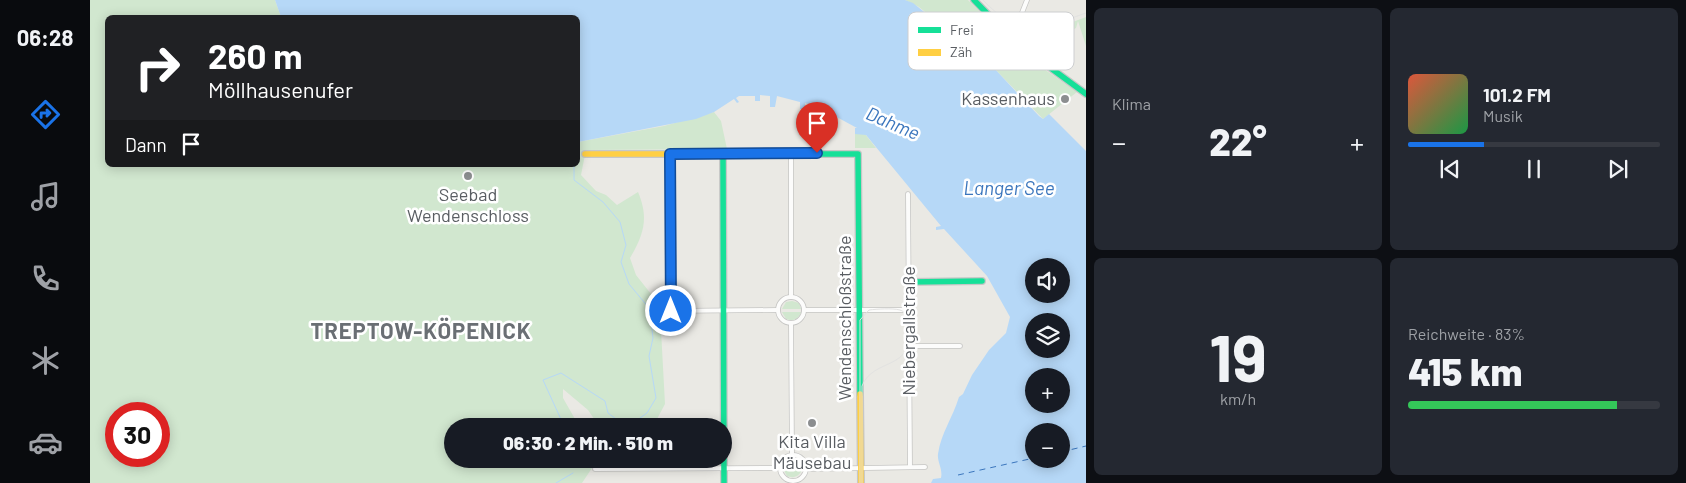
<!DOCTYPE html>
<html lang="de">
<head>
<meta charset="utf-8">
<style>
	:root { --surface:#171b24; --page:#242831; --text:#f1f3f6; --muted:#9ea1a6; --line:#363941; --accent:#1a73e8 }
	body { margin:0; font-family:Barlow,sans-serif; background:var(--page); color:var(--text); height:100vh; display:flex; flex-direction:column; font-size:19px; white-space:nowrap }
	* { box-sizing:border-box; margin:0 }
	p { font-size:16px; color:var(--muted) }
	.icon { flex:none; width:28px; height:28px; fill:none; stroke:currentColor; stroke-width:2; stroke-linecap:round; stroke-linejoin:round }
	.map { position:relative; flex:1; overflow:hidden }
	.side { display:flex; flex-direction:column; gap:8px; padding:8px; background:#0d0f14; width:600px }
	.side>* { flex:none }
	.banner { position:absolute; left:15px; top:15px; width:475px; height:152px; border-radius:8px; box-shadow:0 2px 12px #0003; background:#202124; color:#fff; overflow:hidden }
	.controls { position:absolute; left:935px; top:258px; display:grid; gap:10px }
	.controls a { display:grid; place-items:center; width:45px; height:45px; border-radius:50%; background:var(--surface); box-shadow:0 2px 12px #0003; font-size:25px }
	.speed { position:absolute; left:15px; top:402px; display:flex; gap:10px; font-size:25px; font-weight:700; text-align:center }
	.speed>* { display:grid; place-content:center; width:65px; height:65px; border-radius:50%; background:var(--surface); box-shadow:0 2px 12px #0003; line-height:1 }
	.speed .limit { border:8px solid #d22; background:#fff; color:#111 }
	.pin { position:absolute; display:grid; place-items:center; width:42px; height:42px; color:#fff; margin:-51px -21px; border-radius:50% 50% 50% 0; rotate:-45deg; box-shadow:0 0 5px #0007 }
	.pin .icon { rotate:45deg }
	.me { position:absolute; width:55px; margin:-28px; rotate:0deg; stroke-linejoin:round; filter:drop-shadow(0 0 4px #0008) }
	.turn { display:flex; align-items:center; gap:18px; height:105px; padding:0 20px; font-size:22px }
	.turn .icon { width:65px; height:65px; stroke-width:2.5 }
	.turn b { display:block; font-size:35px; line-height:42px }
	.then { display:flex; align-items:center; height:48px; padding:0 20px; background:#0003; gap:10px; font-size:19px }
	.big { font-size:38px; font-weight:800; line-height:1.1 }
	.side .tile { flex:1; display:flex; flex-direction:column; justify-content:center; gap:8px; min-width:0; padding:0 18px; border-radius:8px; background:var(--page) }
	.side .dial { align-items:center; gap:0 }
	.dial b { font-size:65px; line-height:1 }
	.song { display:flex; align-items:center; gap:15px }
	.cover { width:60px; height:60px; border-radius:8px; background:linear-gradient(135deg,hsl(10 70% 55%),hsl(140 70% 35%)) }
	.played { height:5px; border-radius:2px; background:linear-gradient(90deg,var(--accent) 30%,var(--line) 30%) }
	.keys { display:flex; justify-content:space-around; direction:ltr }
	.heat { display:flex; justify-content:space-between; align-items:center; font-size:28px; direction:ltr }
	.charge { height:8px; border-radius:4px; background:linear-gradient(90deg,#34c759 83%,var(--line) 0) }
	.side .tiles { flex:1; display:grid; gap:8px; grid-template-columns:repeat(2,1fr) }
	.trip { position:absolute; left:354px; top:418px; width:288px; height:50px; border-radius:25px; background:var(--surface); box-shadow:0 2px 12px #0003; font-weight:800; line-height:50px; text-align:center }
	main { display:flex; flex:1; min-height:0 }
	.tabs { display:flex; flex-direction:column; width:90px; justify-content:space-around; align-items:center; background:#090b0e; color:var(--muted) }
	.tabs .icon { width:35px; height:35px }
	.tabs .current { color:var(--accent) }
	.tabs b { font-size:22px; color:var(--text) }
	.map>svg:first-child { display:block }
</style>
</head>
<body>
<main>
<nav class="tabs">
<b>06:28</b>
<svg class="icon current" aria-label="directions" viewBox="0 0 24 24"><path d="M12 3l9 9-9 9-9-9zM9 14v-3h6M13 9l2 2-2 2"/></svg>
<svg class="icon" aria-label="music" viewBox="0 0 24 24"><path d="M9 18V5l10-2v13"/><circle cx="6" cy="18" r="3"/><circle cx="16" cy="16" r="3"/></svg>
<svg class="icon" aria-label="phone" viewBox="0 0 24 24"><path d="M5 4h4l2 5-3 2q2 4 5 5l2-3 5 2v4C11 20 4 13 5 4z"/></svg>
<svg class="icon" aria-label="climate" viewBox="0 0 24 24"><path d="M12 3v18M4 7l16 10M4 17L20 7"/></svg>
<svg class="icon" aria-label="car" viewBox="0 0 24 24"><path d="M5 17H2v-5l4-1 3-4h7l3 4 3 1v5h-3M9 17h6M6 11h13"/><circle cx="7" cy="17" r="2"/><circle cx="17" cy="17" r="2"/></svg>
</nav>
<div class="map">
<svg width="996" height="483" viewBox="0 0 996 483">
	<rect width="100%" height="100%" fill="#eae9e4"/>
	<g fill="#d1e7cf" fill-rule="evenodd">
		<path d="M0,0H185L191,17L18,18V165H488V142L574,126L624,112L631,121L637,149L496,150L491,175L506,191L516,195L527,205L548,192C559,218 554,234 540,258L546,275L565,299L571,330L575,404L567,419L558,426H509L498,410L473,389V398L489,426H362V459H503L504,465L492,483H0ZM26,414H69V456H26Z"/>
		<path d="M815,0H878L931,53L987,92L953,119L903,67L829,7Z"/>
		<path d="M996,17V46L988,21L986,28L971,36L974,44L962,66L930,42Z"/>
		<path d="M765,134H775L786,148H765Z"/>
		<path d="M702,301L709,303L711,309H692L696,302Z"/>
		<path d="M692,312H711C709,319 703,322 696,319Z"/>
		<path d="M703,459L710,461L712,467H693L696,462Z"/>
		<path d="M693,469H712C710,476 704,479 697,476Z"/>
	</g>
	<path fill="#b6d8f7" fill-rule="evenodd" d="M185,0H815L823,3L903,67L949,116L953,119L959,114L996,151V483H841L843,479L851,478C853,469 847,462 848,454C851,433 863,417 869,397L873,394L882,375L899,350L916,333L920,317L897,276L854,229L846,230V227L851,226L776,135L765,134V128H767L730,108L729,111H727V106L715,103V109H710V102L687,96L685,107H680V96L670,95V101H665V96H649L646,98L649,102L647,103L644,99L624,112L606,119L488,142V18L191,17ZM944,266H971V294H944ZM944,321H971V349H944ZM944,376H971V404H944ZM944,431H971V459H944Z"/>
	<g fill="none" stroke-linecap="round" stroke-linejoin="round">
		<g stroke="#b6d8f7" stroke-width="1">
			<path d="M484,166V180L513,202L530,222L536,245L531,262L539,284L559,308"/>
			<path d="M474,426L453,380L471,373L515,401L518,413L526,419L537,424L543,423L557,413L566,398L559,356L563,338L560,313"/>
			<path d="M483,459V460"/>
			<path d="M466,483L483,473"/>
		</g>
		<g stroke="#3b76bd" stroke-width="1" stroke-dasharray="6 5" stroke-linecap="butt">
			<path d="M971,452L996,446"/>
			<path d="M868,475L944,458"/>
		</g>
		<defs>
			<g id="street">
				<path d="M922,38L937,0"/>
				<path d="M580,153L581,311"/>
				<path d="M701,153V297"/>
				<path d="M818,194L820,467"/>
				<circle cx="701" cy="310" r="13"/>
				<path d="M714,310H819"/>
				<path d="M574,311L688,310"/>
				<path d="M701,324L702,455"/>
				<path d="M819,346H870"/>
				<circle cx="703" cy="468" r="13"/>
				<path d="M505,469L689,468"/>
				<path d="M716,469L835,467"/>
			</g>
			<g id="fast">
				<path d="M884,0L924,41L996,94"/>
				<path d="M633,153L634,483"/>
				<path d="M656,154H768L770,394"/>
				<path d="M819,282L892,281"/>
			</g>
			<g id="slow">
				<path d="M495,154H656"/>
				<path d="M770,394L771,483"/>
			</g>
		</defs>
		<use href="#street" stroke="#c6c6c4" stroke-width="5.5"/>
		<use href="#fast" stroke="#c6c7c6" stroke-width="8"/>
		<use href="#slow" stroke="#c6c7c6" stroke-width="8"/>
		<use href="#street" stroke="#fcfcfb" stroke-width="4"/>
		<use href="#fast" stroke="#16e098" stroke-width="5.5"/>
		<use href="#slow" stroke="#ffcf43" stroke-width="5.5"/>
		<g stroke="#e2e2e1" stroke-width="1">
			<path d="M893,0C931,40 950,29 996,13"/>
			<path d="M770,483V320L779,310C787,309 802,308 810,310C816,312 820,318 820,325C825,372 783,357 772,386V483"/>
		</g>
	</g>
	<g fill="none" stroke-linecap="round" stroke-linejoin="round">
		<defs>
			<path id="route" d="M581,311L580,154L727,153"/>
		</defs>
		<use href="#route" stroke="#114b97" stroke-width="12"/>
		<use href="#route" stroke="#1a73e8" stroke-width="9"/>
	</g>
	<g fill="#8c8e90" stroke="#fff" stroke-width="2">
		<circle cx="975" cy="99" r="5"/>
		<circle cx="378" cy="176" r="5"/>
		<circle cx="722" cy="423" r="5"/>
	</g>
	<g text-anchor="middle" stroke-width="5" stroke-linejoin="round" paint-order="stroke">
		<g font-size="18" fill="#595d62" stroke="#fff">
			<text x="965" y="105" text-anchor="end">Kassenhaus</text>
			<text x="378" y="201">Seebad<tspan x="378" dy="21">Wendenschloss</tspan></text>
			<text x="722" y="448">Kita Villa<tspan x="722" dy="21">Mäusebau</tspan></text>
		</g>
		<g font-size="18" fill="#595d62" stroke="#fff">
			<text transform="translate(755 318) rotate(-90)" y="6">Wendenschloßstraße</text>
			<text transform="translate(819 331) rotate(-90)" y="6">Niebergallstraße</text>
		</g>
		<g font-size="19" font-style="italic" fill="#3b76bd" stroke="#fff">
			<text transform="translate(803 123) rotate(23)" y="7">Dahme</text>
			<text x="919" y="195">Langer See</text>
		</g>
		<g font-size="22" font-weight="bold" letter-spacing="1" fill="#6a6f74" stroke="#fff">
			<text x="331" y="339">TREPTOW-KÖPENICK</text>
		</g>
	</g>
	<rect x="818" y="12" width="166" height="58" rx="8" fill="#fff" stroke="#cdced0" stroke-width="1"/>
	<rect x="828" y="27" width="23" height="6" fill="#16e098"/>
	<rect x="828" y="49" width="23" height="7" fill="#ffcf43"/>
	<g font-size="14" fill="#595d62">
		<text x="860" y="35">Frei</text>
		<text x="860" y="57">Zäh</text>
	</g>
</svg>
<div class="controls">
<a><svg class="icon" aria-label="sound" viewBox="0 0 24 24"><path d="M4 9h4l5-4v14l-5-4H4zM17 9q2 3 0 6"/></svg></a>
<a><svg class="icon" aria-label="layers" viewBox="0 0 24 24"><path d="M12 4l9 5-9 5-9-5zM3 14l9 5 9-5"/></svg></a>
<a>+</a>
<a>−</a>
</div>
<div class="speed"><div class="limit">30</div></div>
<div class="pin" style="left:727px;top:153px;background:#d93025"><svg class="icon" aria-label="arrive" viewBox="0 0 24 24"><path d="M6 21V4h12l-3 4 3 4H6"/></svg></div>
<svg class="me" style="left:581px;top:311px" viewBox="-20 -20 40 40"><circle r="17" fill="#1a73e8" stroke="#fff" stroke-width="3"/><path d="M0-11L8 9 0 5-8 9z" fill="#fff"/></svg>
<div class="trip">06:30 · 2 Min. · 510 m</div>
<div class="banner">
<div class="turn"><svg class="icon" aria-label="right" viewBox="0 0 24 24"><path d="M7 20v-9h11M14 6l5 5-5 5"/></svg><div><b>260 m</b>Möllhausenufer</div></div>
<div class="then">Dann<svg class="icon" aria-label="arrive" viewBox="0 0 24 24"><path d="M6 21V4h12l-3 4 3 4H6"/></svg></div>
</div>
</div>
<section class="side">
<div class="tiles">
<div class="tile"><p>Klima</p>
<div class="heat"><a>−</a><b class="big">22°</b><a>+</a></div>
</div>
<div class="tile">
<div class="song"><i class="cover"></i><div><b>101.2 FM</b><p>Musik</p></div></div>
<div class="played"></div>
<div class="keys"><svg class="icon" aria-label="previous" viewBox="0 0 24 24"><path d="M18 5L8 12l10 7zM5 5v14"/></svg><svg class="icon" aria-label="pause" viewBox="0 0 24 24"><path d="M8 5v14M16 5v14"/></svg><svg class="icon" aria-label="next" viewBox="0 0 24 24"><path d="M6 5l10 7-10 7zM19 5v14"/></svg></div>
</div>
<div class="tile dial"><b>19</b><p>km/h</p></div>
<div class="tile"><p>Reichweite · 83%</p><b class="big">415 km</b><div class="charge"></div></div>
</div>
</section>
</main>
</body>
</html>
